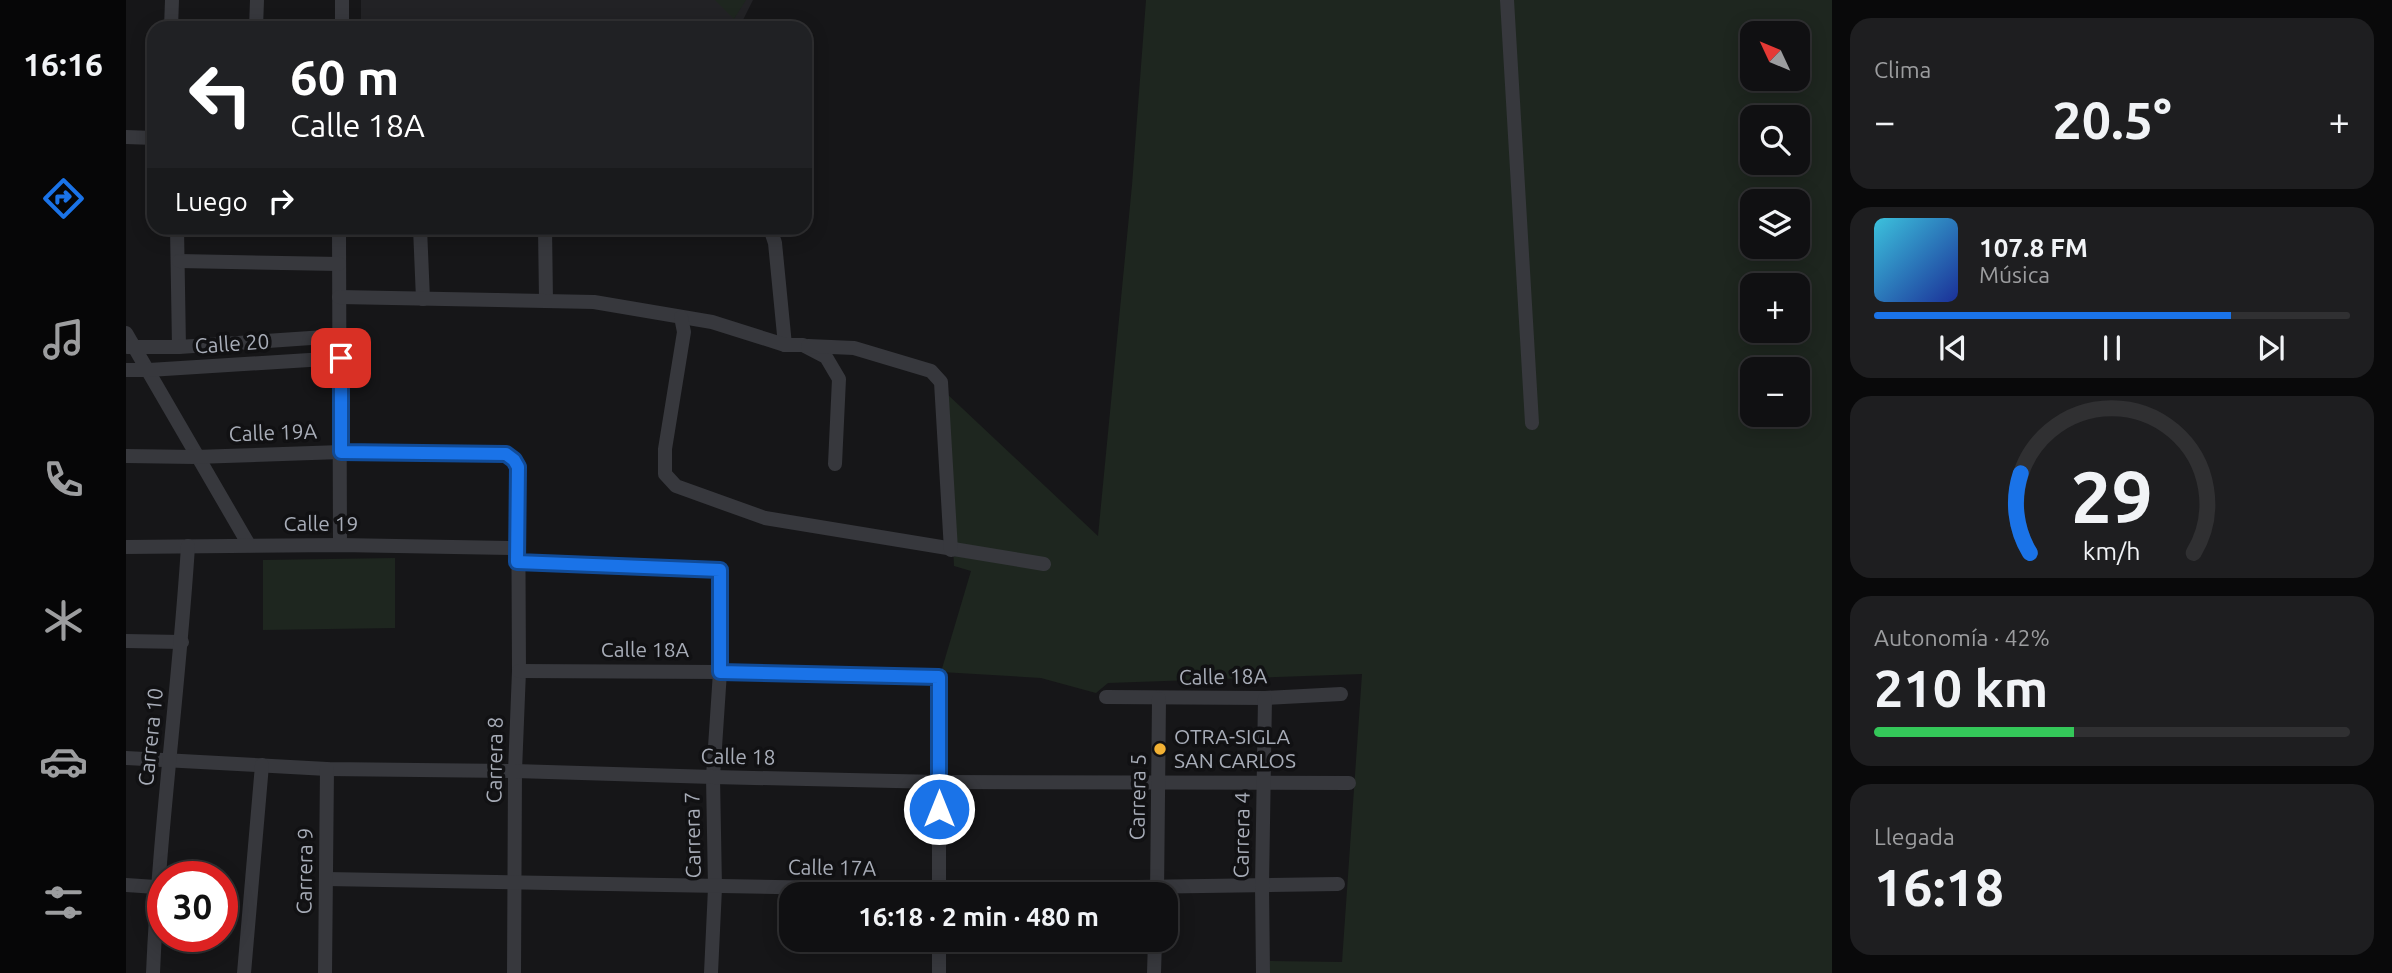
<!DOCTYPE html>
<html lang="es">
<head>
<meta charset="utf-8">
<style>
	:root { --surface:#101012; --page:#1e1e20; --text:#f1f3f6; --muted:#9c9d9f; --line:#303032; --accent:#1a73e8 }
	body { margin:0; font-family:Ubuntu,sans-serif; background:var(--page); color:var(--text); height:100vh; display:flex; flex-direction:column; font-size:26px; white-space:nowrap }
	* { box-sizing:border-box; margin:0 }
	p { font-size:23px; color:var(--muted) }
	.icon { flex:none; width:38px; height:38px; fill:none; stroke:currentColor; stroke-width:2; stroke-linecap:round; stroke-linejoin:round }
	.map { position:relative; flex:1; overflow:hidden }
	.panel { display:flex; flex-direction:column; gap:18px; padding:18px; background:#09090a; width:560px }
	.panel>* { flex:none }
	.hud { position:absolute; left:21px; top:21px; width:665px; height:214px; border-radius:21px; box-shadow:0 4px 18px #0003,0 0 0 2px var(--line); background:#202124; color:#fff; overflow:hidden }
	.needle { width:46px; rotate:314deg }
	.controls { position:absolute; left:1614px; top:21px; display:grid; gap:14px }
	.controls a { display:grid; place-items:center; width:70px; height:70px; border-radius:14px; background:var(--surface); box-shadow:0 4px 18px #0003,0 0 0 2px var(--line); font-size:35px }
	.speed { position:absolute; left:21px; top:861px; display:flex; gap:14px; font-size:35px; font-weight:700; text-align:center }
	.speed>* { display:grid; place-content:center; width:91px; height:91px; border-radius:50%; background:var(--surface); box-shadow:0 4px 18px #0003,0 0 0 2px var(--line); line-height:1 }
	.speed .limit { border:10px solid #d22; background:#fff; color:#111 }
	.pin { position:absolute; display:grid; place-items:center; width:60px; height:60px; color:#fff; margin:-30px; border-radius:14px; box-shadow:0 4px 10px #0006 }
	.me { position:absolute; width:77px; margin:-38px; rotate:0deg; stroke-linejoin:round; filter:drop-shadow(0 0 5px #0008) }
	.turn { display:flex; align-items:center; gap:24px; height:147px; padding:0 28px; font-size:32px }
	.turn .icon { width:91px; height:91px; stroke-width:2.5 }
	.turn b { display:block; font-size:49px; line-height:60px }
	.then { display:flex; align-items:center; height:66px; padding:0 28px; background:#0003; gap:14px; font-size:26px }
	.big { font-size:52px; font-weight:600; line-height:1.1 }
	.panel .card { flex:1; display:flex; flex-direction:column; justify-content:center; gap:10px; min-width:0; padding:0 24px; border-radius:21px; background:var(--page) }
	.panel .dial { align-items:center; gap:0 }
	.dial svg { height:182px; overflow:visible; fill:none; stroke:var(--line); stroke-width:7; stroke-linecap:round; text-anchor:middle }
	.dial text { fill:var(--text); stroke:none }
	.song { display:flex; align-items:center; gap:21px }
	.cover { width:84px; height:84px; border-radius:10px; background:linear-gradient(135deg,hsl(190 70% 55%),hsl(230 70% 35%)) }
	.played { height:7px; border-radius:4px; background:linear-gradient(90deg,var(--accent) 75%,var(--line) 75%) }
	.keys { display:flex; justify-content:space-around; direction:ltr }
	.heat { display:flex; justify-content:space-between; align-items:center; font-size:38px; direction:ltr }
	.charge { height:10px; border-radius:5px; background:linear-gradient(90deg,#34c759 42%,var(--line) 0) }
	.trip { position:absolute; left:653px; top:882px; width:399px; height:70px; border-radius:21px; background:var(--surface); box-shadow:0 4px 18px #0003,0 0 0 2px var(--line); font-weight:600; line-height:70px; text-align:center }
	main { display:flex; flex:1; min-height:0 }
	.tab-bar { display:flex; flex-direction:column; width:126px; justify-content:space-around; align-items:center; background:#060607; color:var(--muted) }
	.tab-bar .icon { width:49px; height:49px }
	.tab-bar .selected { color:var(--accent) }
	.tab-bar b { font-size:32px; color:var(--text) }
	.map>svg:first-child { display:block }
</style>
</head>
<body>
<main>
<nav class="tab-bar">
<b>16:16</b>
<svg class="icon selected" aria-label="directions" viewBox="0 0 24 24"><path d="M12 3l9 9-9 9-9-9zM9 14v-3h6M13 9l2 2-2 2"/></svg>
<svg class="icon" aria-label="music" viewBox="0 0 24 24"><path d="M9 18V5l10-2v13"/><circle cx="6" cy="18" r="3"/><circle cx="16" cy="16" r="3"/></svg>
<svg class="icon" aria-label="phone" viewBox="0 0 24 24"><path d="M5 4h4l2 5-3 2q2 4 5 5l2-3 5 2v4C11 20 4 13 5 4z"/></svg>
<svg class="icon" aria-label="climate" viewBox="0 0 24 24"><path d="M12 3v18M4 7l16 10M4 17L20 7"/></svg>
<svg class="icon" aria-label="car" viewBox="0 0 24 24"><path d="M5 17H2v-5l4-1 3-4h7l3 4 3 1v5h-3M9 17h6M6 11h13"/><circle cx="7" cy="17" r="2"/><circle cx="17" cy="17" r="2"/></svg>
<svg class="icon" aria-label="filters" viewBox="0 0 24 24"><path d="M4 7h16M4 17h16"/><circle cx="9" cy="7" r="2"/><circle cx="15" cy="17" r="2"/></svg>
</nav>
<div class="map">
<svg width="1706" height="973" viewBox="0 0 1706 973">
	<rect width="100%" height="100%" fill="#161618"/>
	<path fill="#222225" d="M235,0H627L613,28H235Z"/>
	<g fill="#1e261f" fill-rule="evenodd">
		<path d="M589,0H620L608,19Z"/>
		<path d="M1020,0H1706V973H1144V961L1216,962L1236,674L982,683L970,693L915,678L815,672L845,571L828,566L820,393L972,536L1006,185ZM1626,33H1671V79H1626ZM1626,117H1671V163H1626ZM1626,201H1671V247H1626ZM1626,285H1671V331H1626ZM1626,369H1671V415H1626Z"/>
		<path d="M269,558V628L137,630V560Z"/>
	</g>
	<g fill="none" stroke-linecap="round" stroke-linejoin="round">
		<g stroke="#37383d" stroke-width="14">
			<path d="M1381,0L1406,423"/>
			<path d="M45,28L46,0"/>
			<path d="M130,28L131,0"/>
			<path d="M216,28V0"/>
			<path d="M0,137L28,138"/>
			<path d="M51,228L53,347"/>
			<path d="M213,228L214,545"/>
			<path d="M294,228L297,299"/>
			<path d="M419,228L420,300"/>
			<path d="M644,228L649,243L659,345"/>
			<path d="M53,261L213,264"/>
			<path d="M213,297L468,302L586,322L659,345H677L700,357L713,379L709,464"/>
			<path d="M555,317L558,332L539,449V474L550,486L639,518L918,564"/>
			<path d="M0,333L123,545"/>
			<path d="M682,346L728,348L805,371L815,382L825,550"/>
			<path d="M2,347H53L214,336"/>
			<path d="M0,370H23L215,358"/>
			<path d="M0,456L69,457L215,452L380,455L388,460L392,467L393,671L389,771L388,973"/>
			<path d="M0,547L214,545L390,548"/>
			<path d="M391,562L594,570V672L587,777L589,888L585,973"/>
			<path d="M0,641L56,642"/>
			<path d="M393,671L594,672L813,677V894"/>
			<path d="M980,697L1139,698L1215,694"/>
			<path d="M0,758L201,769L389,771L587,777L813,782L1223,783"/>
			<path d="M200,879L813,890L1212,884"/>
			<path d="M0,885L30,887"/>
			<path d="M1031,894L1033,699"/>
			<path d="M813,940V973"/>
			<path d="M27,973C33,830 53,689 62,546"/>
			<path d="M118,973L136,765"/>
			<path d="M199,973L201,769"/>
			<path d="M1028,973L1029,940"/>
			<path d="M1137,973L1136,886L1139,698"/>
		</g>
	</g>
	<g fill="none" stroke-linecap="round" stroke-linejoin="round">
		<defs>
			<path id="route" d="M215,358V452L380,454L388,460L392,467L391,562L594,570V672L813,677V809"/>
		</defs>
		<use href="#route" stroke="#114b97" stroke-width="18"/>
		<use href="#route" stroke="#1a73e8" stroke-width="12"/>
	</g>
	<circle fill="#f2b134" stroke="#111113" stroke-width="2.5" cx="1034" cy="749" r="7"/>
	<g text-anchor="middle" stroke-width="7" stroke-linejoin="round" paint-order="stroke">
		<g font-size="21" fill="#a8adb8" stroke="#111113">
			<text transform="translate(106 344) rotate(-4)" y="7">Calle 20</text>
			<text transform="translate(147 433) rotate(-2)" y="7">Calle 19A</text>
			<text x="195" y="531">Calle 19</text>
			<text x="519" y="657">Calle 18A</text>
			<text transform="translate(1097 677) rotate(-1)" y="7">Calle 18A</text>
			<text transform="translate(25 737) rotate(-84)" y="7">Carrera 10</text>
			<text transform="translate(612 757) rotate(1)" y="7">Calle 18</text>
			<text transform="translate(369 760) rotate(-89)" y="7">Carrera 8</text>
			<text transform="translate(1012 797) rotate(-89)" y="7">Carrera 5</text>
			<text transform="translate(567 835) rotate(-91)" y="7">Carrera 7</text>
			<text transform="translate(1116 835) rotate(-89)" y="7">Carrera 4</text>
			<text transform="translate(706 868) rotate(1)" y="7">Calle 17A</text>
			<text transform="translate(179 871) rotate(-89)" y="7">Carrera 9</text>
		</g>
		<g font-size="21" fill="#a8adb8" stroke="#111113" text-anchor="start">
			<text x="1048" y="744">OTRA-SIGLA<tspan x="1048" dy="24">SAN CARLOS</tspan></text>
		</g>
	</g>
</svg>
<div class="controls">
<a><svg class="needle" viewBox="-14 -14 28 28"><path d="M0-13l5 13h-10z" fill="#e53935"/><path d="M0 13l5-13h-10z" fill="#9c9d9f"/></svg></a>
<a><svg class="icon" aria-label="search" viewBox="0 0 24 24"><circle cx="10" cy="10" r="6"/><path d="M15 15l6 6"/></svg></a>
<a><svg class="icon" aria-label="layers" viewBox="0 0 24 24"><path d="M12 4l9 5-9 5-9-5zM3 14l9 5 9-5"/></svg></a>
<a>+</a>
<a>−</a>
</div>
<div class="speed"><div class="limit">30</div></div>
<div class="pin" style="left:215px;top:358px;background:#d93025"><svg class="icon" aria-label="arrive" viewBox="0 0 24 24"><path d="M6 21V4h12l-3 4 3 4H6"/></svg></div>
<svg class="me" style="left:813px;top:809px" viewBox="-20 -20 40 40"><circle r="17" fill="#1a73e8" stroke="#fff" stroke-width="3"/><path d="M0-11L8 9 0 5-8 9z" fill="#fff"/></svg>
<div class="trip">16:18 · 2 min · 480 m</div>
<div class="hud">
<div class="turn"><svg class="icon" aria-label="left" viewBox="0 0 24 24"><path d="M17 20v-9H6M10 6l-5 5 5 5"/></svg><div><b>60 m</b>Calle 18A</div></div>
<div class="then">Luego<svg class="icon" aria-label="right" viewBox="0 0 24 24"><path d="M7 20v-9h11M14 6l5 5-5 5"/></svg></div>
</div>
</div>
<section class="panel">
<div class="card"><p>Clima</p>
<div class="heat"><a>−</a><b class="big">20.5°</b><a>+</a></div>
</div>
<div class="card">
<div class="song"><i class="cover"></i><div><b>107.8 FM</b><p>Música</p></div></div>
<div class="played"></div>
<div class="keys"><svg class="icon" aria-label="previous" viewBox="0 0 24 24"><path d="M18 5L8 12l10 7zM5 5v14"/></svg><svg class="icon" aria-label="pause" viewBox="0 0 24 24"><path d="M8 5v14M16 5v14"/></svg><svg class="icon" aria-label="next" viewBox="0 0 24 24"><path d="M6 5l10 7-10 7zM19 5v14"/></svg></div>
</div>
<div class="card dial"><svg viewBox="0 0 100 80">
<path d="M14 69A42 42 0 1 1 86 69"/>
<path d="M14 69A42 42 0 0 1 10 34" stroke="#1a73e8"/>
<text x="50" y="56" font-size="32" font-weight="700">29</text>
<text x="50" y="72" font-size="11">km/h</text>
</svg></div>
<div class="card"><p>Autonomía · 42%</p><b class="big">210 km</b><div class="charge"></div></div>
<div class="card"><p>Llegada</p><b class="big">16:18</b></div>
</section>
</main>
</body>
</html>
